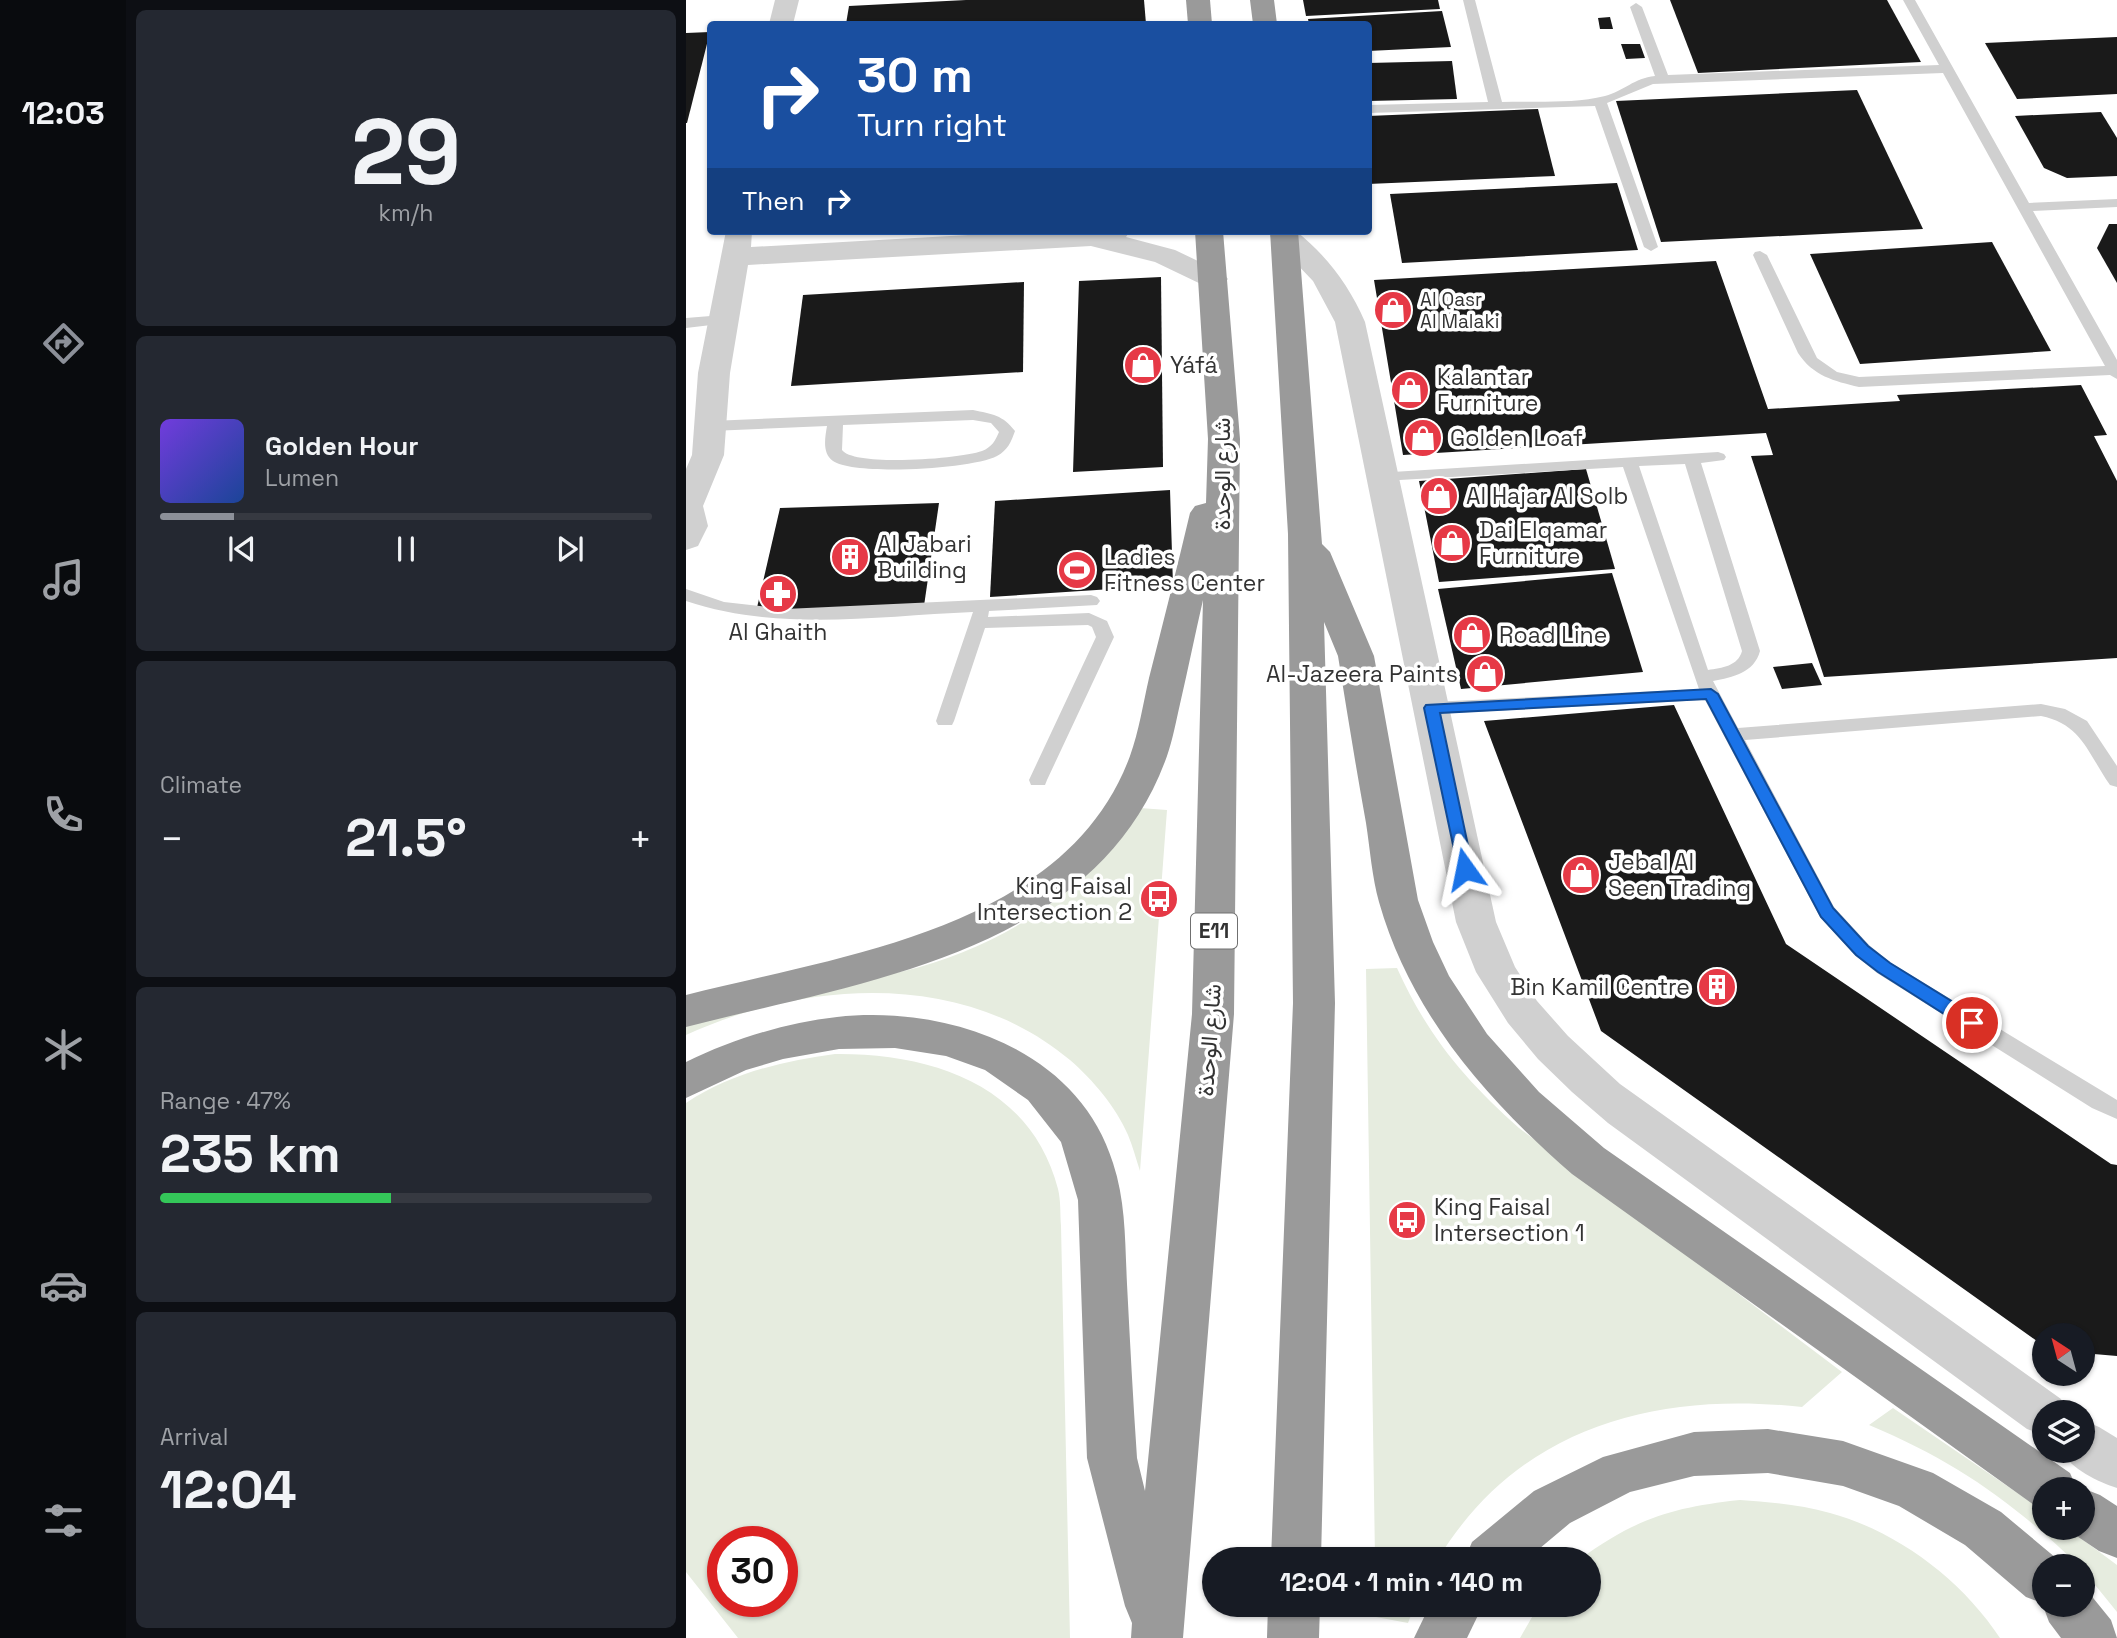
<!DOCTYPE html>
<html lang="en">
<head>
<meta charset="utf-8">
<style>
	:root { --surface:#171b24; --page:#242831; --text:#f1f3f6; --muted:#9ea1a6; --line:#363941; --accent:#8c9099 }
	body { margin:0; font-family:"Space Grotesk",Vazirmatn,sans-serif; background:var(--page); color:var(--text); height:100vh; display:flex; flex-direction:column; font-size:26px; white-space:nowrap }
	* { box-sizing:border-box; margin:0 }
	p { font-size:23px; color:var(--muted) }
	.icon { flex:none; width:38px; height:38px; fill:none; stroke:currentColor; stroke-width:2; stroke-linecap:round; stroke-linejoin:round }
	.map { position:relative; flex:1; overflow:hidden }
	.side { display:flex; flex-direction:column; gap:10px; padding:10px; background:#0d0f14; width:560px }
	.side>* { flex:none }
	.guide { position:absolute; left:21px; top:21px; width:665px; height:214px; border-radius:7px; box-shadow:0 2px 5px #0004; background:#1a4fa0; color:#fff; overflow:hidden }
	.needle { width:46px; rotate:324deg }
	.fabs { position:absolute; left:1346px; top:1323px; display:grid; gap:14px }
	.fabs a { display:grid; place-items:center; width:63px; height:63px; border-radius:50%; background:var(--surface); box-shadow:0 2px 5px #0004; font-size:35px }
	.speed { position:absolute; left:21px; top:1526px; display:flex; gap:14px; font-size:35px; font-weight:700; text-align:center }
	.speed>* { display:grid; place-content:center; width:91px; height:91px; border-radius:50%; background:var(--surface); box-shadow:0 2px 5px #0004; line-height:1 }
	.speed .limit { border:10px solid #d22; background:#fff; color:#111 }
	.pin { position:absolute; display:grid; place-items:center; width:60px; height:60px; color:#fff; margin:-30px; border:4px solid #fff; border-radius:50%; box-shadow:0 2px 7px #0007 }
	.me { position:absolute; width:77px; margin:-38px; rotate:348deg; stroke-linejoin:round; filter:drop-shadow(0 0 5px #0008) }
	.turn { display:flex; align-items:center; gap:24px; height:147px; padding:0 35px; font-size:32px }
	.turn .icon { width:91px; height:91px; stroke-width:2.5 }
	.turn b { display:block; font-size:49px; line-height:60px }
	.then { display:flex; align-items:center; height:66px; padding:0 35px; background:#0003; gap:14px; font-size:26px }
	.big { font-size:52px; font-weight:600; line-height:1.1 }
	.side .tile { flex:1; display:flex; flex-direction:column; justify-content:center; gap:10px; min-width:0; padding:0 24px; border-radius:10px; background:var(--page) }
	.side .dial { align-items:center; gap:0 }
	.dial b { font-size:91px; line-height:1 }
	.song { display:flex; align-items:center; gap:21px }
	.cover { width:84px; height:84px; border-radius:10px; background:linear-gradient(135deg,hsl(260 70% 55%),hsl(220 70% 35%)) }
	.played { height:7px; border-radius:4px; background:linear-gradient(90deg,var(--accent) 15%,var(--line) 15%) }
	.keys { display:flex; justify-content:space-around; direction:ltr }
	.heat { display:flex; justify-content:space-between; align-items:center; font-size:38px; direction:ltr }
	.charge { height:10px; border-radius:5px; background:linear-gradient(90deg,#34c759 47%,var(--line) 0) }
	.trip { position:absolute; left:516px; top:1547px; width:399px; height:70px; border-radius:35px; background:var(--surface); box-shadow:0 2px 5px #0004; font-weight:600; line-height:70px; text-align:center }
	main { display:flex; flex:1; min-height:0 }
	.tab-bar { display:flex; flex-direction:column; width:126px; justify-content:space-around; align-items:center; background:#090b0e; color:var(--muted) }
	.tab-bar .icon { width:49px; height:49px }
	.tab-bar .active { color:var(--accent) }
	.tab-bar b { font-size:32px; color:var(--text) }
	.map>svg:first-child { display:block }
</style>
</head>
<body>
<main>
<nav class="tab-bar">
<b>12:03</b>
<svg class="icon active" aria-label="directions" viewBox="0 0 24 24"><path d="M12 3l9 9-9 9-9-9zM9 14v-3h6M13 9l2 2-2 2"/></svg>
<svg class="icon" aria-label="music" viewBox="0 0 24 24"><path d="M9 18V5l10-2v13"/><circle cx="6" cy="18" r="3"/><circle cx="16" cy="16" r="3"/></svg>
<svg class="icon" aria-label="phone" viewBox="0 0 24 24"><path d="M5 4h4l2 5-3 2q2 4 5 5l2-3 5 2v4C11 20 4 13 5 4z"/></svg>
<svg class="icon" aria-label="climate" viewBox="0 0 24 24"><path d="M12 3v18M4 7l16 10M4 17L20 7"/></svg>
<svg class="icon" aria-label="car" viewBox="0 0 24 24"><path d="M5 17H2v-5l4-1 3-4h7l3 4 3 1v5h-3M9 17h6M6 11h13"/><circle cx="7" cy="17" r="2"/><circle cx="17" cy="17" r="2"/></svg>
<svg class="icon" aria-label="filters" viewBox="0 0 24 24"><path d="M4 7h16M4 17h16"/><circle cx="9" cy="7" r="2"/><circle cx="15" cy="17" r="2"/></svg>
</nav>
<section class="side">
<div class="tile dial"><b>29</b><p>km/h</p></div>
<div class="tile">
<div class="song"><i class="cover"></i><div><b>Golden Hour</b><p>Lumen</p></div></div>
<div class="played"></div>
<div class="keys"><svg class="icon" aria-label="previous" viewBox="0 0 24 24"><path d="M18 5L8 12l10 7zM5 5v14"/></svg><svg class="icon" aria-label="pause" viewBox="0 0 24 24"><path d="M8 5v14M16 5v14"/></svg><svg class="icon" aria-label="next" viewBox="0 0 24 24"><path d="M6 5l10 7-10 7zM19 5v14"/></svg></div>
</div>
<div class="tile"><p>Climate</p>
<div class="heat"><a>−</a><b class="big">21.5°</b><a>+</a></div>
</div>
<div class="tile"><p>Range · 47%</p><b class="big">235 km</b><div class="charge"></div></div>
<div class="tile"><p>Arrival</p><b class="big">12:04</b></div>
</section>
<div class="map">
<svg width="1431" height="1638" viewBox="0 0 1431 1638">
	<rect width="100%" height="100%" fill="#fff"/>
	<g fill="#e6ecdf" fill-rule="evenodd">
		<path d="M454,808L481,810L454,1171C450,1159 447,1147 442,1135C430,1107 407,1080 384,1060C277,970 120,980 0,1035V1023C50,1010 100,995 150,983C172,978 196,976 218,971C314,948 403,891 454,808Z"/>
		<path d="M711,968C741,1035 779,1080 833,1128L1156,1372L1116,1407C970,1391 833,1426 752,1559H689L680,969Z"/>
		<path d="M149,1054C246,1053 345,1085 372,1189C375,1201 374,1214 375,1226L384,1638H52L0,1572V1103C45,1073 97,1061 149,1054ZM37,1542H96V1601H37Z"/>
		<path d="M1207,1408L1358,1511V1528H1381L1431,1565V1612L1397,1570L1396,1566H1393C1327,1502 1269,1461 1183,1425Z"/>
		<path d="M1054,1500C1084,1502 1115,1505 1144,1513C1211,1531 1276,1580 1314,1638H834L853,1605H903V1559H894C949,1519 987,1507 1054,1500Z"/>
		<path d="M690,1605H729L722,1623L690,1617Z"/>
	</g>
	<g fill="#1a1a1a">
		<path d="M280,0H458L460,24H160L163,6Z"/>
		<path d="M617,0H752L754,9L620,16Z"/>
		<path d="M984,0H1201L1235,62L1012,73Z"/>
		<path d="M756,11L765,47L682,51V24H623L622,19Z"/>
		<path d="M924,17L927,29H914L912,18Z"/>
		<path d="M24,32L1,123H0V33Z"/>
		<path d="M1431,37V94L1331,99L1299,43Z"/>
		<path d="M935,44H954L959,58L940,59Z"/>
		<path d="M766,61L771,99L682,101V63Z"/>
		<path d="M1171,90L1237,229L975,242L930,101Z"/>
		<path d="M852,109L869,176L682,184V116Z"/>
		<path d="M1415,112L1431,138V176L1381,178L1358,168L1329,116Z"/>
		<path d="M931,183L952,250L716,263L704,194Z"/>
		<path d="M1423,224H1431V283L1411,248Z"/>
		<path d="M1306,242L1365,351L1174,364L1124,254Z"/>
		<path d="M1030,261L1082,409L1214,401L1211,395L1395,385L1421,435L1408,436L1431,481V658L1138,677L1065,456L1087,455L1080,433L717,455L688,280Z"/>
		<path d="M475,277L477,467L387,472L393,281Z"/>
		<path d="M338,282L337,372L105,386L117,295Z"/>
		<path d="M900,469L929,569L753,582L733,481Z"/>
		<path d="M484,490L487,585L304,597L309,501Z"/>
		<path d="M253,503L238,606L70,612L94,508Z"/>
		<path d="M926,573L957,672L775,689L752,589Z"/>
		<path d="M1126,663L1136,685L1096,689L1087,667Z"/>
		<path d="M988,705L1100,944L1425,1164L1431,1165V1356L1396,1353V1335H1358V1346L915,1031L798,721Z"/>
	</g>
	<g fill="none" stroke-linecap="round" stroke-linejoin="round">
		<g fill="#d0d0d0" fill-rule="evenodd">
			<path d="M777,0H789L816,102C850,101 886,104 919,96C938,91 948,78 969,76L944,7L950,3L956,7L982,75L1253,65L1217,0H1229L1343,203L1431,199V207L1347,211L1431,360V379L1424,375L1173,387C1148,381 1127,376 1112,353L1067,255L1069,252L1074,251L1081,255L1131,358L1151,372L1173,377L1419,366L1257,73L967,84L921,103L972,247L965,251L958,247L909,106L682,113V105L802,102Z"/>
			<path d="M37,315L42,317L45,320L42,323L0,328V318Z"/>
			<path d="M287,410C306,414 317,415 329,431C325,442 322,450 311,456C287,469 168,476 147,461C136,453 139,438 141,426L25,431L17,426L25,421ZM287,420L305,423L313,432C309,441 306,447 296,451C274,459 168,467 156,450L157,425Z"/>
			<path d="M1032,452L1038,454L1040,457L1038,460L1015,463L1074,651C1068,673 1047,677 1027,681L1052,728L1355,704L1379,709L1401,721L1431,766V787L1424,785C1402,754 1396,724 1355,716L1059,740L1148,907L1183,945L1205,963L1431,1100V1119L1406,1108L1191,973L1169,955L1134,917L1019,700L745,714L739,712L736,708L739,704L745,702L1013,689L937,467L696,481L690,479L688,476L690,473ZM999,464L1056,651C1052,666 1036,668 1022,670L953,466Z"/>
			<path d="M0,589L38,602L99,609L405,595L411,597L414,601L411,605L303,611L302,617L403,613L421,621L428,637L361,780L359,785H345L343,780L410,637L406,627L402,625L299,628L268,721L266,725H252L250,721L287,612C191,616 92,632 0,601Z"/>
		</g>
		<g fill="#d0d0d0" fill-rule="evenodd">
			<path d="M89,0H113L107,24H83Z"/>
			<path d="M40,231H66L65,247L357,231H444L440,237L489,250L537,273L542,279L537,285L527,288L517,285L469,262L405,246L62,265L44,373L38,455L17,506L22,526L12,546L0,550V469L6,455L12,373Z"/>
			<path d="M587,231H610C641,256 663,285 679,322L810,922L829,967L851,1001L882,1036L934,1084L1375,1399L1381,1412H1358V1435L1341,1429L922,1123L886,1092L852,1059L822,1023L790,972L770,922L649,322L627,281L584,236Z"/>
			<path d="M1396,1420L1413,1427L1431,1438V1488C1413,1482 1384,1469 1376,1451H1396Z"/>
		</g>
		<g fill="#9a9a9a" fill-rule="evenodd">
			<path d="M500,0H524L526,24H502Z"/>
			<path d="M564,0H588L591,24H567Z"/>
			<path d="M509,231H537L554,439L548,1014L497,1638H445L446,1623L439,1606L401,1458L392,1200L375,1142L342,1100L299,1070L260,1056L209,1048L153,1049L97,1059L60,1070L0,1098V1062C47,1039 99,1023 151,1017C261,1005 392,1049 427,1163C440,1202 439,1243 441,1284C444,1342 447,1400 451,1458L459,1491L506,1014L517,600C509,635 502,669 494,704C490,721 487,739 481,756C411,953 177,981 0,1027V995C156,955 380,929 444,756C453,731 457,704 463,678C477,623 491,568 504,513L509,506L520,503L522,439Z"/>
			<path d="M584,231H612L636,544L644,552L688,656L732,900L747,942L763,976L801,1034L853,1092L918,1148L1384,1473L1391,1489H1358V1509L1348,1505L886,1174C800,1099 725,1014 693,902C686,877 684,849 680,823C670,768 661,712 652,656L638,622L649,1003L635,1559H585L607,1003L602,534Z"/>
			<path d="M1082,1429L1157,1441L1247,1473L1315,1512L1376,1563L1378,1566H1358V1605H1396V1587L1399,1588L1425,1620L1431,1638H1375L1363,1622L1356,1603L1340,1597L1279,1545L1213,1506L1157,1486L1082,1473L1008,1476L944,1492L884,1523L841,1559H779L786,1542L848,1491L917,1457L1008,1432Z"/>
			<path d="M1396,1488L1414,1495L1431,1506V1558L1413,1551L1379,1528H1396V1489H1393Z"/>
			<path d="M582,1605H634L633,1638H581Z"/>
			<path d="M744,1605H797L781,1638H728Z"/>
		</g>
	</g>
	<path fill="#1a73e8" stroke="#114b97" stroke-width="2" d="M1025,689L1032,694L1147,908L1182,946L1204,963L1293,1018L1295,1023L1293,1028H1280L1192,972L1170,955L1135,917L1020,699L754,713L787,869L785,873H773L738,708L740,705Z"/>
	<defs>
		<symbol id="shop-disc" viewBox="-11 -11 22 22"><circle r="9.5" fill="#e63946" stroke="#fff"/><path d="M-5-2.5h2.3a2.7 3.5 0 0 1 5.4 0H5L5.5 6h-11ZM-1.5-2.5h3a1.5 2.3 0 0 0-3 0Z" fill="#fff"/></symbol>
		<symbol id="building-disc" viewBox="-11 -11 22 22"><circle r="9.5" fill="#e63946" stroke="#fff"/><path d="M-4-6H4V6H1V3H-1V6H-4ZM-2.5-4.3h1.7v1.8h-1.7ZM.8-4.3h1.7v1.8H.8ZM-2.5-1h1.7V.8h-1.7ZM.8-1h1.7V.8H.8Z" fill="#fff"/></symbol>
		<symbol id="stadium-disc" viewBox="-11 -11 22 22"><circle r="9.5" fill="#e63946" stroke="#fff"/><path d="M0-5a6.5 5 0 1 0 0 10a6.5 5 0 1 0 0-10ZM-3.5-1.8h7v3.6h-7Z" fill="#fff"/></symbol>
		<symbol id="pharmacy-disc" viewBox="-11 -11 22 22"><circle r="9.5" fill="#e63946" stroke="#fff"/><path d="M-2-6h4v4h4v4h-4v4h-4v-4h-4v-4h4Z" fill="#fff"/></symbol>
		<symbol id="bus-disc" viewBox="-11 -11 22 22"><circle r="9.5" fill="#e63946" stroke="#fff"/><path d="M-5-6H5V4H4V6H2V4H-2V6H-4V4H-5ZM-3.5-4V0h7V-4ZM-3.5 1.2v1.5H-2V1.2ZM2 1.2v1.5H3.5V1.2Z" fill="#fff"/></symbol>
	</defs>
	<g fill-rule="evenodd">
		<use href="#shop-disc" x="685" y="288" width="44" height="44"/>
		<use href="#shop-disc" x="435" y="343" width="44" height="44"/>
		<use href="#shop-disc" x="702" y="368" width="44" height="44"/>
		<use href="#shop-disc" x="715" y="416" width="44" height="44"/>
		<use href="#shop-disc" x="731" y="474" width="44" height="44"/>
		<use href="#shop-disc" x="744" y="521" width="44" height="44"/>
		<use href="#building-disc" x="142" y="535" width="44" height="44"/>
		<use href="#stadium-disc" x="369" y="548" width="44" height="44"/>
		<use href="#pharmacy-disc" x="70" y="572" width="44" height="44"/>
		<use href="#shop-disc" x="764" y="613" width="44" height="44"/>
		<use href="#shop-disc" x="777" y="652" width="44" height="44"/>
		<use href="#shop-disc" x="873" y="853" width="44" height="44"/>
		<use href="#bus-disc" x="451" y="877" width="44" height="44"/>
		<use href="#building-disc" x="1009" y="965" width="44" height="44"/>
		<use href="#bus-disc" x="699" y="1198" width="44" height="44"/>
	</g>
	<g text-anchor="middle" stroke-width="7" stroke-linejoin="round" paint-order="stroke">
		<g font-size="19" fill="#333" stroke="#fff" text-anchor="start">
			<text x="734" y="306">Al Qasr<tspan x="734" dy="22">Al Malaki</tspan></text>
		</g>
		<rect fill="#fff" stroke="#707070" stroke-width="2" x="505" y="913.5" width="46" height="35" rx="5"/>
		<g font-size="21" font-weight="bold" fill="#333">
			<text x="528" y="938">E11</text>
		</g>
		<g font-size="23" fill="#333" stroke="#fff" text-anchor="start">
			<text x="484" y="373">Yáfá</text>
			<text x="751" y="385">Kalantar<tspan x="751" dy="26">Furniture</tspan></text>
			<text x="764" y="446">Golden Loaf</text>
			<text x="780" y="504">Al Hajar Al Solb</text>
			<text x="793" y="538">Dai Elqamar<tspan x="793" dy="26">Furniture</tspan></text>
			<text x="191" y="552">Al Jabari<tspan x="191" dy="26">Building</tspan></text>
			<text x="418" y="565">Ladies<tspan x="418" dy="26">Fitness Center</tspan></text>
			<text x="92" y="640" text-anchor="middle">Al Ghaith</text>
			<text x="813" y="643">Road Line</text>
			<text x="772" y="682" text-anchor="end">Al-Jazeera Paints</text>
			<text x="922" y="870">Jebal Al<tspan x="922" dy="26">Seen Trading</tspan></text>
			<text x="446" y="894" text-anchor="end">King Faisal<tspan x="446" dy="26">Intersection 2</tspan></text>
			<text x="1004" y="995" text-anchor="end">Bin Kamil Centre</text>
			<text x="748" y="1215">King Faisal<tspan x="748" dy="26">Intersection 1</tspan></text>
		</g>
		<g font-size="23" fill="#333" stroke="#fff">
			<text transform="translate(536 474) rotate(-90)" y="8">شارع الوحدة</text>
			<text transform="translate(523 1040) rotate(-86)" y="8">شارع الوحدة</text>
		</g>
	</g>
</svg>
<div class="fabs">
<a><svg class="needle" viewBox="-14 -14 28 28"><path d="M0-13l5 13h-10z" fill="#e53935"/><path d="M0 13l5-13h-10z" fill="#9ea1a6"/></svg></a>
<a><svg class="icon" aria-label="layers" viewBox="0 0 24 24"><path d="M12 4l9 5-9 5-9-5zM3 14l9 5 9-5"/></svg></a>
<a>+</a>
<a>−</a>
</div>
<div class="speed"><div class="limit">30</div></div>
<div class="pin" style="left:1286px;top:1023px;background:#d93025"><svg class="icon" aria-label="arrive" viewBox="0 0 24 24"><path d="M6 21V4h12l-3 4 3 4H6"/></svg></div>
<svg class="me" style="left:779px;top:869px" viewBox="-20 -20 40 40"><path d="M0-17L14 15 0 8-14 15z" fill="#1a73e8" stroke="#fff" stroke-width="4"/></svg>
<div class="trip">12:04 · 1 min · 140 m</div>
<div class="guide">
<div class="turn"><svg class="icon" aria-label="right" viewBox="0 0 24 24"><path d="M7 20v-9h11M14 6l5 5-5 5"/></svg><div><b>30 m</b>Turn right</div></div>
<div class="then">Then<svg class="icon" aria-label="right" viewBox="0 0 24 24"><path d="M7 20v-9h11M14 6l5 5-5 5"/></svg></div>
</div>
</div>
</main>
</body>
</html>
